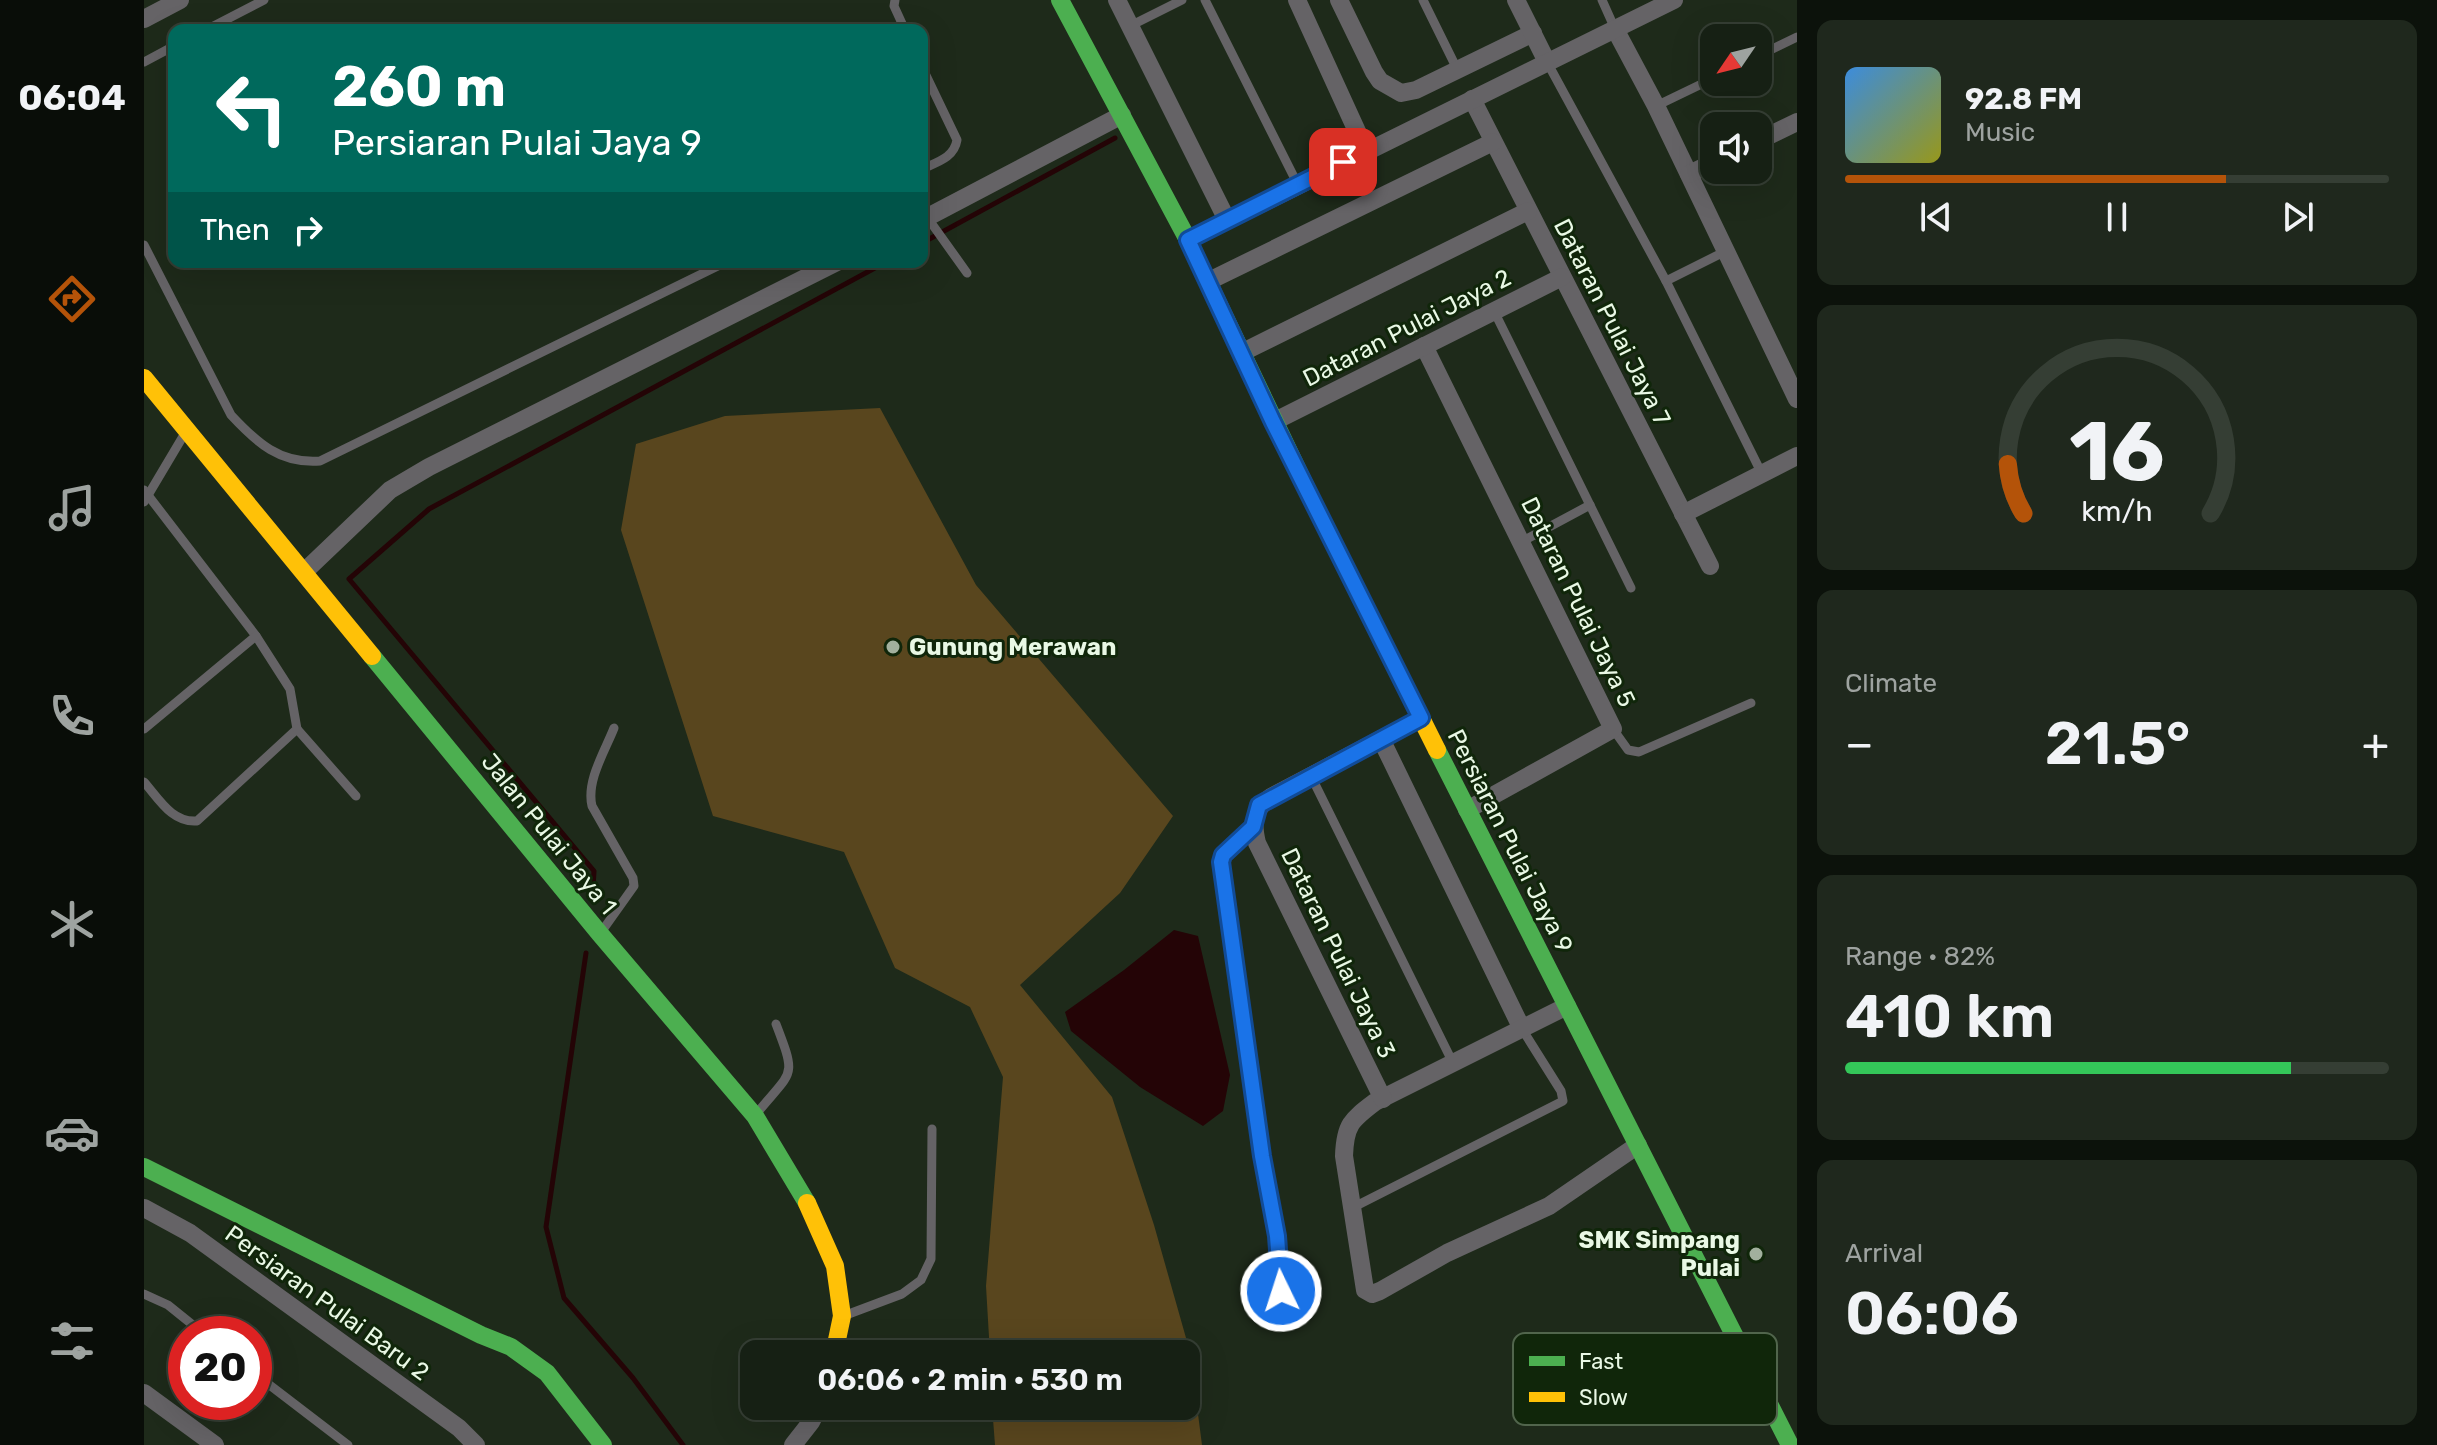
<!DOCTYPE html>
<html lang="en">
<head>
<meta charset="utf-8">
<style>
	:root { --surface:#162014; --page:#1f281d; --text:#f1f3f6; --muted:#9ea3a0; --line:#353e34; --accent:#b45309 }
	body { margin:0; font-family:Rubik,sans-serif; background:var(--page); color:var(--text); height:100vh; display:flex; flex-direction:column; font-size:30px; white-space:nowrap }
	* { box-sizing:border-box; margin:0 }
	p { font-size:26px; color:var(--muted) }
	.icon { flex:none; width:44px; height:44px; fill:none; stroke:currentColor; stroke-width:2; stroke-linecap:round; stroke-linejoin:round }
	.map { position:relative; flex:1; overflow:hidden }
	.side { display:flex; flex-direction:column; gap:20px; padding:20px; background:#0c120b; width:640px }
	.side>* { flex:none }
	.top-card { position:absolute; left:24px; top:24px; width:760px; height:244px; border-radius:16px; box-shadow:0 8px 32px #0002,0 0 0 2px var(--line); background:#00695c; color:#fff; overflow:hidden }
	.needle { width:52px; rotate:235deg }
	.fabs { position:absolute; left:1556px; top:24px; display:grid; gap:16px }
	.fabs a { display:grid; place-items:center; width:72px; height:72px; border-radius:16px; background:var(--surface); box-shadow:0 8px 32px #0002,0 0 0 2px var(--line); font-size:40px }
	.speed { position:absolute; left:24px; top:1316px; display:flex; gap:16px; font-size:40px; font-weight:700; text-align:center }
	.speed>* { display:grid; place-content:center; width:104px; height:104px; border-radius:50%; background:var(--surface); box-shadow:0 8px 32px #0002,0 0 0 2px var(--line); line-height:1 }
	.speed .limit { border:12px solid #d22; background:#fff; color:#111 }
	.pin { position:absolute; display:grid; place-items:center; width:68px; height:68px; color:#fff; margin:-34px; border-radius:16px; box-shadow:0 4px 12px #0006 }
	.me { position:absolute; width:88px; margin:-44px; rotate:356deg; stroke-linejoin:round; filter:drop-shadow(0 0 6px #0008) }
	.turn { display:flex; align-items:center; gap:28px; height:168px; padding:0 32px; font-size:36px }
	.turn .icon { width:104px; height:104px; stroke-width:2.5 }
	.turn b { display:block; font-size:56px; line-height:68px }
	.then { display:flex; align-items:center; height:76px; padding:0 32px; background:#0003; gap:16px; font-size:30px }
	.big { font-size:60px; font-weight:600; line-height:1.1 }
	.side .widget { flex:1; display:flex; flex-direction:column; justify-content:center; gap:12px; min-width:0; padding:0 28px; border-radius:16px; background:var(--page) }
	.side .dial { align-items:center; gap:0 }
	.dial svg { height:208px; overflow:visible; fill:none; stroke:var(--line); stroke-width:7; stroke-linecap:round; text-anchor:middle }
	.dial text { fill:var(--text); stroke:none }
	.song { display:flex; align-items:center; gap:24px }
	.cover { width:96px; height:96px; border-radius:12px; background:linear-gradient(135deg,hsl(210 70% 55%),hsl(60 70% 35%)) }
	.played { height:8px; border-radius:4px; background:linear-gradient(90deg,var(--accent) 70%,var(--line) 70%) }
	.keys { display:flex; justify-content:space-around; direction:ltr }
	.heat { display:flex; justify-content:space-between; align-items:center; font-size:44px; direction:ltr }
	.charge { height:12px; border-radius:6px; background:linear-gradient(90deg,#34c759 82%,var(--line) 0) }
	.trip { position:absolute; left:596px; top:1340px; width:460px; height:80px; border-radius:16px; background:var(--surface); box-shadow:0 8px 32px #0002,0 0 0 2px var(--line); font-weight:600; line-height:80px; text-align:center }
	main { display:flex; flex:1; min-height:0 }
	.tabs { display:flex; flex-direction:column; width:144px; justify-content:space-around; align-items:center; background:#090d08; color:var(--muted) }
	.tabs .icon { width:56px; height:56px }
	.tabs .current { color:var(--accent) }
	.tabs b { font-size:36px; color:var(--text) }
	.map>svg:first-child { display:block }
</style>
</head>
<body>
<main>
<nav class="tabs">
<b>06:04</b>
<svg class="icon current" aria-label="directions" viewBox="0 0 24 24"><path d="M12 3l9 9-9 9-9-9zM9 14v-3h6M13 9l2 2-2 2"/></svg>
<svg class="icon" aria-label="music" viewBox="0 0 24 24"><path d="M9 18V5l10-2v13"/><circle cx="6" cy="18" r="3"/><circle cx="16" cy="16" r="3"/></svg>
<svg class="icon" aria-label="phone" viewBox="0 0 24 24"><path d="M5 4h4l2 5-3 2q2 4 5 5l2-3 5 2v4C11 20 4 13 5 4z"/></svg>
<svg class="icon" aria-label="climate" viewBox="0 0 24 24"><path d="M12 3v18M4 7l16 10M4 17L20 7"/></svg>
<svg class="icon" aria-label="car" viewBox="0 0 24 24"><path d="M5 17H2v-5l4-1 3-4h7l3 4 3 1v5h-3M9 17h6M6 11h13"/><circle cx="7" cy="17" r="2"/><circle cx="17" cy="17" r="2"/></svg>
<svg class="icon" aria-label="filters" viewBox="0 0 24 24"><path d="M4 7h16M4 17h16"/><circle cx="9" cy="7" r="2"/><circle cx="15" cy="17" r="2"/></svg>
</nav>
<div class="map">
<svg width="1653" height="1445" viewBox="0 0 1653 1445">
	<rect width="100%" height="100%" fill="#1e2a1a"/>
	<path fill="#59461e" d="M736,408L832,585L1029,816L976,893L876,985L968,1097L1010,1225L1046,1352L1058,1445H851L848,1406H1042V1354H846L842,1286L859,1077L826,1007L751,968L700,852L569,816L477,530L492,444L581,416Z"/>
	<path fill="#240406" d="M1030,930L1054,936L1086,1075L1079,1111L1059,1126L996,1087L927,1031L921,1012L980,970Z"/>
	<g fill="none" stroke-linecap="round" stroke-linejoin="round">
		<g stroke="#240406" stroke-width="5">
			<path d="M778,243L971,138"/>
			<path d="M449,887L450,871L205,579L285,509L742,262"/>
			<path d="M442,953L402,1227L420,1298L489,1378L539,1445"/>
		</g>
		<g stroke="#656366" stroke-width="9">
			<path d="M751,0L750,6L761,30"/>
			<path d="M1061,0L1154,185"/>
			<path d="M1279,0L1313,69"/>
			<path d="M1458,0L1471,29"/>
			<path d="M986,26L1038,0"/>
			<path d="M62,30L120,0"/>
			<path d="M1614,56L1653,37"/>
			<path d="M0,62L30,46"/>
			<path d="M1403,62L1522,281L1618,474"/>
			<path d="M778,67L813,140C810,158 793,162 778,169"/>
			<path d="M1512,106L1570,78"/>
			<path d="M783,217L823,273"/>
			<path d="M0,245L87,415C113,443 136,464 176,461L582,262"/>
			<path d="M1522,281L1582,251"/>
			<path d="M1350,311L1487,588"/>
			<path d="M0,490L112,636L146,689L153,729L53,821C28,823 15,799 0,782"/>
			<path d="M0,502L41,433"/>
			<path d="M1379,541L1446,505"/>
			<path d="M0,729L112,636"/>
			<path d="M153,729L212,796"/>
			<path d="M1469,729L1484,750L1495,752L1607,703"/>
			<path d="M1167,776L1309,1063"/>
			<path d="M1109,827L1079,855L1077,862L1118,1156L1133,1236L1139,1318"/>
			<path d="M458,931L490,886L489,878L448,806C442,781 461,751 470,728"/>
			<path d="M613,1113C649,1069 653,1079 632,1024"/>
			<path d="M1208,1208L1419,1101L1417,1091L1378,1029"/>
			<path d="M0,1294L24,1305L60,1334"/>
			<path d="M702,1315L758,1294L777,1280L787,1259L788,1129"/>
			<path d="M110,1373L204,1445"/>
		</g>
		<g stroke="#656366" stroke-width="18">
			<path d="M973,0L1083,220"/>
			<path d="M1153,0L1222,151"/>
			<path d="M1195,0L1230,72L1236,81L1257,93L1272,90L1389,33"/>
			<path d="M1372,0L1403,62"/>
			<path d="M0,19L36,0"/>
			<path d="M1471,29L1512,106L1653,399"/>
			<path d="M1328,99L1566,566"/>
			<path d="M1614,141L1653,122"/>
			<path d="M1545,174L1570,162"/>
			<path d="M778,220L978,115"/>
			<path d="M1044,240L1530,0"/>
			<path d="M1065,281L1349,142"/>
			<path d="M1280,346L1469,729L1323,810"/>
			<path d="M1097,353L1384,211"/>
			<path d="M1129,422L1418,277"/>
			<path d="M1539,514L1653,456"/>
			<path d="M160,572L246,490L285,467L693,262"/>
			<path d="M1237,739L1378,1029"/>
			<path d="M1423,1006L1231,1102C1207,1120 1201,1125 1200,1156L1221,1290L1228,1294L1236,1291L1303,1253L1405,1206L1494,1145"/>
			<path d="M1239,1099L1113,843C1108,822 1109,809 1127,797L1277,718"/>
			<path d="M0,1208L46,1233L315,1428L332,1445"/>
			<path d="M0,1393L71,1445"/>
			<path d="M649,1445L667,1422L675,1406"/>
		</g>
		<g stroke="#4caf50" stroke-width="18">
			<path d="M916,0L1044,240L1170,504"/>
			<path d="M228,656L456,934L611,1116L663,1203"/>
			<path d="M1293,750L1646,1445"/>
			<path d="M0,1167L337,1335L367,1347L403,1373L459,1445"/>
		</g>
		<g stroke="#ffc107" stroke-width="18">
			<path d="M0,378L228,656"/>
			<path d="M1170,504L1293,750"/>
			<path d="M663,1203L691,1266L698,1316L690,1354"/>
		</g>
	</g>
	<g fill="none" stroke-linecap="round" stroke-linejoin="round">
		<defs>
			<path id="route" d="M1137,1291L1133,1236L1118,1156L1077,862L1079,855L1109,827L1115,805L1277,718L1129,422L1044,240L1199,162"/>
		</defs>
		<use href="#route" stroke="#114b97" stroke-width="20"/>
		<use href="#route" stroke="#1a73e8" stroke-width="14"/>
	</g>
	<g fill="#a2b09e" stroke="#10260a" stroke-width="3">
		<circle cx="749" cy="647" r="8"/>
		<circle cx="1612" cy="1254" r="8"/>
	</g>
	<g text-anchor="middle" stroke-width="6" stroke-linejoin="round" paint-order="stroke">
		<g font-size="24" fill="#e9f8e5" stroke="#10260a">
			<text transform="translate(1468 322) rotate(63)" y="8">Dataran Pulai Jaya 7</text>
			<text transform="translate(1263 328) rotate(-27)" y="8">Dataran Pulai Jaya 2</text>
			<text transform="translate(1434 602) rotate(64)" y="8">Dataran Pulai Jaya 5</text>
			<text transform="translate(405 834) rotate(51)" y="8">Jalan Pulai Jaya 1</text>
			<text transform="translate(1366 841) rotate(63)" y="8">Persiaran Pulai Jaya 9</text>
			<text transform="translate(1194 953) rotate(64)" y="8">Dataran Pulai Jaya 3</text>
			<text transform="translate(183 1303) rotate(36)" y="8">Persiaran Pulai Baru 2</text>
		</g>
		<g font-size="24" font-weight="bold" fill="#e9f8e5" stroke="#10260a" text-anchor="start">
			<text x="765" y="655">Gunung Merawan</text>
			<text x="1596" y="1248" text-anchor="end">SMK Simpang<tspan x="1596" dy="28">Pulai</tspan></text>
		</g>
	</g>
	<rect x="1369" y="1333" width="264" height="92" rx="12" fill="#10260a" stroke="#51654c" stroke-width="2"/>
	<rect x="1385" y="1356" width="36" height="10" fill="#4caf50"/>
	<rect x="1385" y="1392" width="36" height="10" fill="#ffc107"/>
	<g font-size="22" fill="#e9f8e5">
		<text x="1435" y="1369">Fast</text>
		<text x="1435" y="1405">Slow</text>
	</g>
</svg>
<div class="fabs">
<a><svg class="needle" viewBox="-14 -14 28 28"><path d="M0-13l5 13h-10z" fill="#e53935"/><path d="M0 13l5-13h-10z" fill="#9ea3a0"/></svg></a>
<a><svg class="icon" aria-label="sound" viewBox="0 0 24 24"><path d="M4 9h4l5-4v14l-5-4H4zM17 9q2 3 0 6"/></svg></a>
</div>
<div class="speed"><div class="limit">20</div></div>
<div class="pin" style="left:1199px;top:162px;background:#d93025"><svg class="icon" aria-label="arrive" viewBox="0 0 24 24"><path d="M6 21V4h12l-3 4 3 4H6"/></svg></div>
<svg class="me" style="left:1137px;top:1291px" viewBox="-20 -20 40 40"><circle r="17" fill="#1a73e8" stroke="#fff" stroke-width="3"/><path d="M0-11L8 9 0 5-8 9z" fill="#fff"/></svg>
<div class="trip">06:06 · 2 min · 530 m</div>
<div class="top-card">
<div class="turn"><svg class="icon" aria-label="left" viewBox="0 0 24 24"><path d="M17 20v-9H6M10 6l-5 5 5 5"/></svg><div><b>260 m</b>Persiaran Pulai Jaya 9</div></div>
<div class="then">Then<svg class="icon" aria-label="right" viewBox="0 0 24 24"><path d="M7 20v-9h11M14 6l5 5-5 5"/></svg></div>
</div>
</div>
<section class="side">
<div class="widget">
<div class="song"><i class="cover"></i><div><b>92.8 FM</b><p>Music</p></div></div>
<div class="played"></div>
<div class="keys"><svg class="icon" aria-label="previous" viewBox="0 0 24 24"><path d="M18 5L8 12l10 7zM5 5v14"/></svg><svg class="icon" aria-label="pause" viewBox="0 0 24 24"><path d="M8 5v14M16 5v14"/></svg><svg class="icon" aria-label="next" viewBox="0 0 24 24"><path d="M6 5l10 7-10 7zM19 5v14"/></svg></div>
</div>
<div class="widget dial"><svg viewBox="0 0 100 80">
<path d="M14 69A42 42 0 1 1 86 69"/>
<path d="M14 69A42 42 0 0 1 8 50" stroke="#b45309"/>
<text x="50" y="56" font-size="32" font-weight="700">16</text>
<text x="50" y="72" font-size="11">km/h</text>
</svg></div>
<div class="widget"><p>Climate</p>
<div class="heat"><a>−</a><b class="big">21.5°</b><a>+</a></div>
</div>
<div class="widget"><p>Range · 82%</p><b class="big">410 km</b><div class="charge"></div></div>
<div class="widget"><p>Arrival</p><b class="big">06:06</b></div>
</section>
</main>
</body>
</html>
